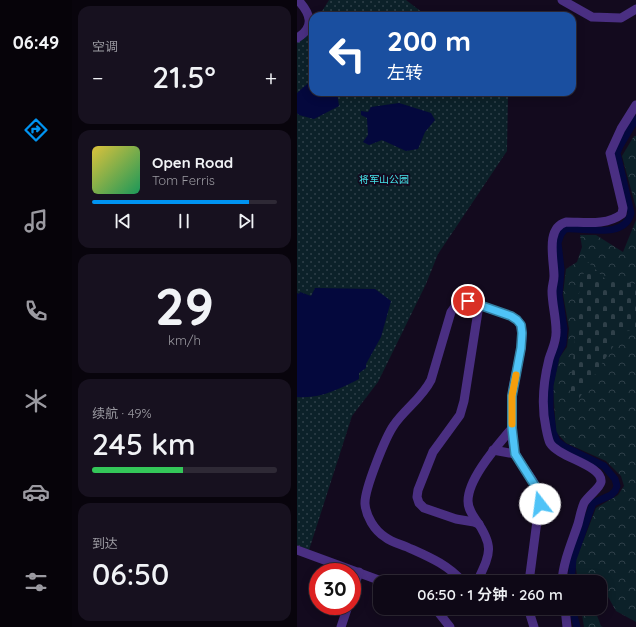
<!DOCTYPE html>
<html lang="zh">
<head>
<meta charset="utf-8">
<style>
	:root { --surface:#0e0816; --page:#17111f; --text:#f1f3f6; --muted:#9b9aa1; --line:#2e2935; --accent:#0094f2 }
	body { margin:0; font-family:Quicksand,"Noto Sans SC",sans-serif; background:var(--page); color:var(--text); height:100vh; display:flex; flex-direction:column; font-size:15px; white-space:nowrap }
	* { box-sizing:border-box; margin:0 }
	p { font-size:13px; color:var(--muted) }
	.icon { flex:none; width:22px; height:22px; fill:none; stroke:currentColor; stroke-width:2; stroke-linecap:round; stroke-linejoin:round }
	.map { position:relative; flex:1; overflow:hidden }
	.details { display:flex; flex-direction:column; gap:6px; padding:6px; background:#08040c; width:225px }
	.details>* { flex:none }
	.top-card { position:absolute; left:12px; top:12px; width:267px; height:84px; border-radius:12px; box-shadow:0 2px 10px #0003,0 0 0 1px var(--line); background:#1a4fa0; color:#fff; overflow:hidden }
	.speed { position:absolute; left:12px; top:563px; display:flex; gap:8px; font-size:20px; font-weight:700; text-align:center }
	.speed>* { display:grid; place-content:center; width:52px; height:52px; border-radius:50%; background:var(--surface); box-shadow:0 2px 10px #0003,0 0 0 1px var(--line); line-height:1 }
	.speed .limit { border:6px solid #d22; background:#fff; color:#111 }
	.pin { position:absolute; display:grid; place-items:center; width:34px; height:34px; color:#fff; margin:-17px; border:2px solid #fff; border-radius:50%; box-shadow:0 1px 4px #0007 }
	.me { position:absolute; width:44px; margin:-22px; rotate:345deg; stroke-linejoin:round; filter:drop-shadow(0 0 3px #0008) }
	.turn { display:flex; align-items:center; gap:14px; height:84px; padding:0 12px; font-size:18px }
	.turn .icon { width:52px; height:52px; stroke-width:2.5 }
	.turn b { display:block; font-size:28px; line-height:34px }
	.big { font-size:30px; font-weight:600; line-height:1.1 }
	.details .widget { flex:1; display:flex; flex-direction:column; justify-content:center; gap:6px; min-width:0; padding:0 14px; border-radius:12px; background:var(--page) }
	.details .dial { align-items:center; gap:0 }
	.dial b { font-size:52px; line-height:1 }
	.song { display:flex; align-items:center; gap:12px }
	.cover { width:48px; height:48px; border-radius:6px; background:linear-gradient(135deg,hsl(50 70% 55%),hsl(150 70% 35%)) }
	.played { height:4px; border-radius:2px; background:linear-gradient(90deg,var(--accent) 85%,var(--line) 85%) }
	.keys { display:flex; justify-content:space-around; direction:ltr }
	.heat { display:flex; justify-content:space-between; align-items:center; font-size:22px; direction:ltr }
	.charge { height:6px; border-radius:3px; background:linear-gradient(90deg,#34c759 49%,var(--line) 0) }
	.trip { position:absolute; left:76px; top:575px; width:234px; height:40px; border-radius:12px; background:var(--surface); box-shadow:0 2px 10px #0003,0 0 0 1px var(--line); font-weight:600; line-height:40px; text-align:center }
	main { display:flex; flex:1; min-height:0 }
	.menu { display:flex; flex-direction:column; width:72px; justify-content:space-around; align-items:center; background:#060309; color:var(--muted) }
	.menu .icon { width:28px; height:28px }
	.menu .selected { color:var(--accent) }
	.menu b { font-size:18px; color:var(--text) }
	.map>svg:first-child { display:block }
</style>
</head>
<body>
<main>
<nav class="menu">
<b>06:49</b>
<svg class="icon selected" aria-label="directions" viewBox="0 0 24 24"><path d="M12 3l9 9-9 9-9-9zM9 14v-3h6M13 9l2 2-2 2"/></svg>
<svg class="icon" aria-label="music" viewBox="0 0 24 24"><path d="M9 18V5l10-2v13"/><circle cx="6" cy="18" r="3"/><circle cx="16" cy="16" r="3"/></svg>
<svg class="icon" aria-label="phone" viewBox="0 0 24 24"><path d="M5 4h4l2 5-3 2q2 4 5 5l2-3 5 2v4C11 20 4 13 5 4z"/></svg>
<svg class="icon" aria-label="climate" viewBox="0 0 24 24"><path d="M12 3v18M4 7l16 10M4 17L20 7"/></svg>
<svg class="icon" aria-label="car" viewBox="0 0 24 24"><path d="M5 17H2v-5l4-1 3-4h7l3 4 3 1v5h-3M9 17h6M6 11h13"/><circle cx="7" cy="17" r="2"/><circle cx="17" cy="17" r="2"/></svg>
<svg class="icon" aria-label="filters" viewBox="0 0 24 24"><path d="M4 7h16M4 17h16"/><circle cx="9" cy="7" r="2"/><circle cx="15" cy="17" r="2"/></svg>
</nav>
<section class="details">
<div class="widget"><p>空调</p>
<div class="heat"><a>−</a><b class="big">21.5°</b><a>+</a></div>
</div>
<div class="widget">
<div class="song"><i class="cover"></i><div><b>Open Road</b><p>Tom Ferris</p></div></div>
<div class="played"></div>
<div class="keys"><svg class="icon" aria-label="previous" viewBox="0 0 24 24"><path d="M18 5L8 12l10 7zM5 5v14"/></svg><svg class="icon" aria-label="pause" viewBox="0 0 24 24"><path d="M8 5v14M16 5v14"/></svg><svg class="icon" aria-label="next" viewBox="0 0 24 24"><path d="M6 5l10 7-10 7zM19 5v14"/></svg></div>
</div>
<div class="widget dial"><b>29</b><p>km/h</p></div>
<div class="widget"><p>续航 · 49%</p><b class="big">245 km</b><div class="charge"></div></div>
<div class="widget"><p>到达</p><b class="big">06:50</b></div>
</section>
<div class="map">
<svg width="339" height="627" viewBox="0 0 339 627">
	<defs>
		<pattern id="forest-crowns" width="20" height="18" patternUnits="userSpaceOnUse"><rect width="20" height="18" fill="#0c2129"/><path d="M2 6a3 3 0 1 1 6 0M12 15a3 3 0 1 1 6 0" fill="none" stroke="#2f4049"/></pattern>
		<pattern id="cemetery-stones" width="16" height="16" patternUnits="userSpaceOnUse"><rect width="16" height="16" fill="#0c2129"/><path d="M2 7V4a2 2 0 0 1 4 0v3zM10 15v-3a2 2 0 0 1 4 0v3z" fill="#2f4049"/></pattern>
		<pattern id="park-dots" width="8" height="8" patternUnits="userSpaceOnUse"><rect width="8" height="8" fill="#0c2129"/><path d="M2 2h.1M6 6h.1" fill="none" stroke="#2f4049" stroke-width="1.8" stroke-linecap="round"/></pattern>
	</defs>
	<rect width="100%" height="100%" fill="#130a1e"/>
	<g fill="url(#forest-crowns)">
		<path d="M337,136H339V208L325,156Z"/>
		<path d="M339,220V622L319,611L310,595L303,597V582H281L278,562L299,508L321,495L327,486L324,476L309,461L269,443L259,432L256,387L262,358L270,347L272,329L266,294L269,269L280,262L285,247L283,235H299L326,252Z"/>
		<path d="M284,608H297L304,626L306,627H287Z"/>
	</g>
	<path fill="url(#cemetery-stones)" d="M291,262L308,279L339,284V328L325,333L281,400L273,396L283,283Z"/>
	<g fill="url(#park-dots)">
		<path d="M32,0H109L130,16H22Z"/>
		<path d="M16,24V92H211L210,151L141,254L129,284L81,382L55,416L12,550L0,545V41Z"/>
	</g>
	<g fill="#04083d">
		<path d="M15,80H16V92H40L42,106L17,119L2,115L0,113V93Z"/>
		<path d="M102,103L134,113L138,120L128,132L121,149L109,151L85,140L72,145L66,142L71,135L70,118L64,115V111L71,112L74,107Z"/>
		<path d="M18,288L78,289L94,301L84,337L69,364V368L62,373V379C42,389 23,399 0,397V293L2,294L3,292L14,296Z"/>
	</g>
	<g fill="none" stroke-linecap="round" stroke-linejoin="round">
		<g stroke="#04083d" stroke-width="7">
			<path d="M274,582L276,559L296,503L314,495L318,491L320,486L318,479L307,466L268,447L260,441L256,432L253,408V385L259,357L266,344L267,329L262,295L264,269L261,243L264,234L268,229C287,227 328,240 334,213L320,153L323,146L339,119"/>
			<path d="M275,608L280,627"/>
		</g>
		<g stroke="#4a2f82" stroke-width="9">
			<path d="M265,0L295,17L324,18L339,9"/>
			<path d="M0,38C19,27 13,13 1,0"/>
			<path d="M196,450L218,454"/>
			<path d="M182,524L177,522L159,519L127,508L122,503L120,497L121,490L136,452L163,415L167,401L182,305"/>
			<path d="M0,550L87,582"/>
			<path d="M166,582C150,564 132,557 110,547C103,544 94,542 88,537C77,530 69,516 68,504C67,490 89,436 97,425C108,409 125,398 134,380L154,312C159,305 162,302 171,301L214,316C218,318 221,320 223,324C230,339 216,379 215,397C215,410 213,445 219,455C226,469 240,482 243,498L232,582"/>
			<path d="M180,582C193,554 198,547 179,520C175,514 171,509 171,501C171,478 201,445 215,428"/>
			<path d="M265,582C266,562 275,542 281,524C283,517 284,510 287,503C291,496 303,488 304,482C306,465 262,458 253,443C251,439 250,433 249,428C244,405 246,383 252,359C255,349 260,341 259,330C259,317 255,304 255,291C255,286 257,281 257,276C257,260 248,228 269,222C288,222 309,226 325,214L326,208L313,153L324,129L339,105"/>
			<path d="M55,593L62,572"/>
			<path d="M138,608L153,627"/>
			<path d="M231,608L237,627"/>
			<path d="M268,608L270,627"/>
			<path d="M144,615L155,608"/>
			<path d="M44,627L51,606"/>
		</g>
	</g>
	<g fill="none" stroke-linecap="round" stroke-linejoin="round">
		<defs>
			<path id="route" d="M171,301L214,316L220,320L224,325L225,333L224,348L215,396V428L218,454L240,489L243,498V504"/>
		</defs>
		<use href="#route" stroke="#337fa1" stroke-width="10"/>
		<use href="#route" stroke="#4fc3f7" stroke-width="7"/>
		<path stroke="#f59e0b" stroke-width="7" d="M215,424V396L219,375"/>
	</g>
	<g text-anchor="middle" stroke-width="4" stroke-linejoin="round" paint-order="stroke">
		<g font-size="10" fill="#47e5eb" stroke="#130a1e">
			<text x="87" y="183">将军山公园</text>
		</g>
	</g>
</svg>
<div class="speed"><div class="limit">30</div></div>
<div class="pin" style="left:171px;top:301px;background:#d93025"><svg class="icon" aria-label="arrive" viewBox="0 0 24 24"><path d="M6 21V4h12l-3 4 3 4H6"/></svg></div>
<svg class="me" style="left:243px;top:504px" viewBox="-20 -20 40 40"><circle r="19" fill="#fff"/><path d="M0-13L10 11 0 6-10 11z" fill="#4fc3f7"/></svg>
<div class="trip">06:50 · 1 分钟 · 260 m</div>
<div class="top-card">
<div class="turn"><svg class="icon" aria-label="left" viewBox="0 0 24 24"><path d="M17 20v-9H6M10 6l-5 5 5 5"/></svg><div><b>200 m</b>左转</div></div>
</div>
</div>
</main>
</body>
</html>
